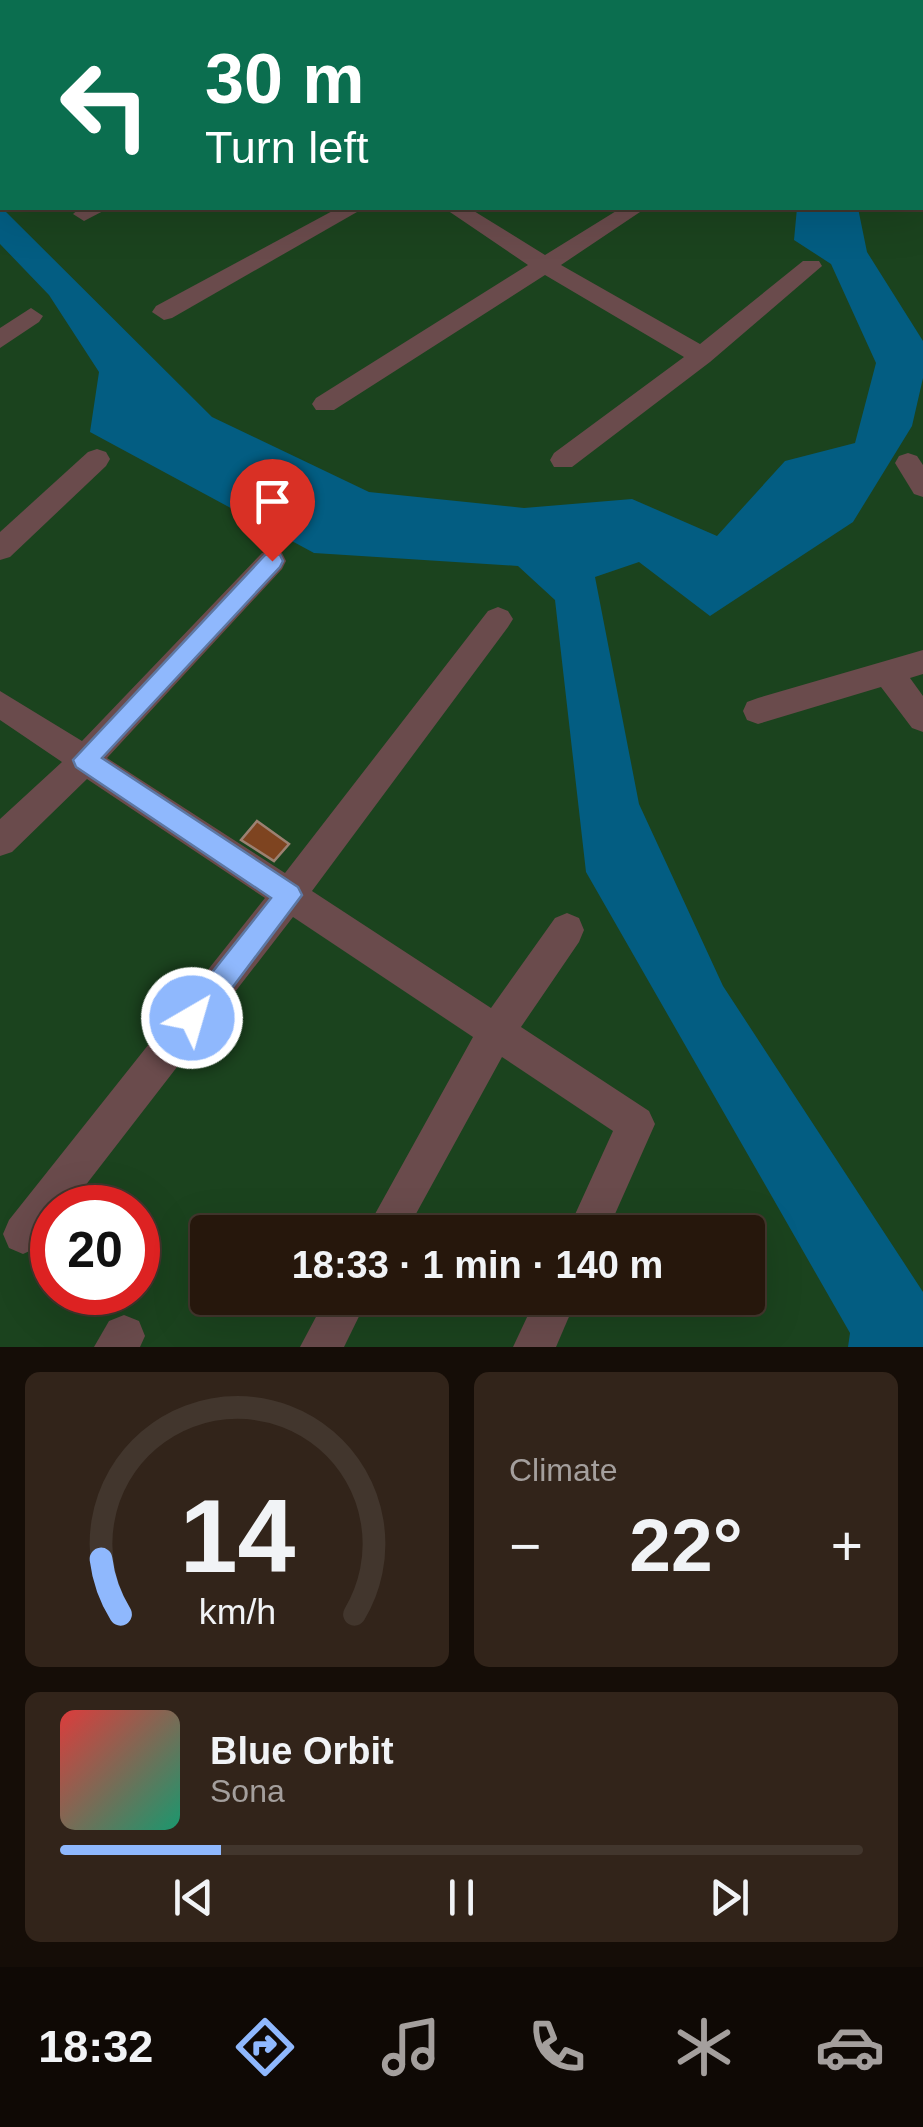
<!DOCTYPE html>
<html lang="en">
<head>
<meta charset="utf-8">
<style>
	:root { --surface:#26170c; --page:#32241a; --text:#f1f3f6; --muted:#a49f9d; --line:#42362d; --accent:#8fb8fd }
	body { margin:0; font-family:Helvetica,sans-serif; background:var(--page); color:var(--text); height:100vh; display:flex; flex-direction:column; font-size:38px; white-space:nowrap }
	* { box-sizing:border-box; margin:0 }
	p { font-size:32px; color:var(--muted) }
	.icon { flex:none; width:55px; height:55px; fill:none; stroke:currentColor; stroke-width:2; stroke-linecap:round; stroke-linejoin:round }
	.map { position:relative; height:1347px; overflow:hidden }
	.details { display:flex; flex-direction:column; gap:25px; padding:25px; background:#150d07; flex:1 }
	.details>* { flex:none }
	.guide { position:absolute; left:0px; top:0px; width:925px; height:210px; box-shadow:0 10px 40px #0002,0 0 0 2px var(--line); background:#0b6e4f; color:#fff; overflow:hidden }
	.speed { position:absolute; left:30px; top:1185px; display:flex; gap:20px; font-size:50px; font-weight:700; text-align:center }
	.speed>* { display:grid; place-content:center; width:130px; height:130px; border-radius:50%; background:var(--surface); box-shadow:0 10px 40px #0002,0 0 0 2px var(--line); line-height:1 }
	.speed .limit { border:15px solid #d22; background:#fff; color:#111 }
	.pin { position:absolute; display:grid; place-items:center; width:85px; height:85px; color:#fff; margin:-102px -42px; border-radius:50% 50% 50% 0; rotate:-45deg; box-shadow:0 0 10px #0007 }
	.pin .icon { rotate:45deg }
	.me { position:absolute; width:110px; margin:-55px; rotate:38deg; stroke-linejoin:round; filter:drop-shadow(0 0 8px #0008) }
	.turn { display:flex; align-items:center; gap:35px; height:210px; padding:0 40px; font-size:45px }
	.turn .icon { width:130px; height:130px; stroke-width:2.5 }
	.turn b { display:block; font-size:70px; line-height:85px }
	.big { font-size:75px; font-weight:700; line-height:1.1 }
	.details .card { flex:1; display:flex; flex-direction:column; justify-content:center; gap:15px; min-width:0; padding:0 35px; border-radius:15px; background:var(--page) }
	.details .dial { align-items:center; gap:0 }
	.dial svg { height:260px; overflow:visible; fill:none; stroke:var(--line); stroke-width:7; stroke-linecap:round; text-anchor:middle }
	.dial text { fill:var(--text); stroke:none }
	.song { display:flex; align-items:center; gap:30px }
	.cover { width:120px; height:120px; border-radius:15px; background:linear-gradient(135deg,hsl(0 70% 55%),hsl(160 70% 35%)) }
	.played { height:10px; border-radius:5px; background:linear-gradient(90deg,var(--accent) 20%,var(--line) 20%) }
	.keys { display:flex; justify-content:space-around; direction:ltr }
	.heat { display:flex; justify-content:space-between; align-items:center; font-size:55px; direction:ltr }
	.details .tiles { flex:1; display:grid; gap:25px; grid-template-columns:1fr 1fr }
	.card:last-child { grid-column:span 2 }
	.trip { position:absolute; left:190px; top:1215px; width:575px; height:100px; border-radius:10px; background:var(--surface); box-shadow:0 10px 40px #0002,0 0 0 2px var(--line); font-weight:700; line-height:100px; text-align:center }
	.dock { display:flex; height:160px; justify-content:space-around; align-items:center; background:#0f0905; color:var(--muted) }
	.dock .icon { width:70px; height:70px }
	.dock .current { color:var(--accent) }
	.dock b { font-size:45px; color:var(--text) }
	.map>svg:first-child { display:block }
</style>
</head>
<body>
<div class="map">
<svg width="923" height="1347" viewBox="0 0 923 1347">
	<rect width="100%" height="100%" fill="#331f10"/>
	<path fill="#1b431e" fill-rule="evenodd" d="M0,0H923V1347H0ZM2,2H922V208H2ZM52,1208H138V1292H52ZM208,1232H748V1298H208Z"/>
	<path fill="#035d82" d="M0,206L212,417L369,492L524,508L632,499L717,536L785,461L855,443L876,363L831,264L794,240L797,208H858L867,252L923,341V378L912,426L853,522L710,616L639,562L595,577L639,804L723,986L923,1292V1347H848L850,1333L586,872L555,600L518,566L314,553L90,432L99,372L49,295L0,244Z"/>
	<path fill="#7e4420" stroke="#9c8172" stroke-width="2.5" d="M257,821L289,844L274,861L241,840Z"/>
	<g fill="none" stroke-linecap="round" stroke-linejoin="round">
		<g fill="#6a4b4c" fill-rule="evenodd">
			<path d="M95,0H116L117,2H97Z"/>
			<path d="M875,0H899L900,2H877Z"/>
			<path d="M922,9H923V21L922,20Z"/>
			<rect x="922" y="49" width="1" height="12"/>
			<rect x="922" y="118" width="1" height="13"/>
			<path d="M80,208H109L84,221L73,214Z"/>
			<path d="M338,208H364L172,318L164,320L152,312L156,306Z"/>
			<path d="M444,208H469L545,255L621,208H646L561,265L700,344L803,261H819L822,266L710,362L572,467H554L550,460L554,453L684,357L545,275L334,410H316L312,404L316,398L528,265Z"/>
			<path d="M31,308L43,316L39,322L0,348V328Z"/>
			<path d="M97,449L106,452L110,459L106,466L10,557L0,560V532L88,452Z"/>
			<path d="M908,453L917,456L923,465V497L914,494L895,463L899,456Z"/>
			<path d="M272,550L282,553L286,561L282,569L107,758L285,873L488,611L498,607L508,611L513,619L508,627L312,891L491,1008L555,918L567,913L579,918L584,930L579,942L521,1027L649,1111L655,1124L607,1232H567L613,1131L502,1057L406,1232H365L473,1037L293,917L68,1208H52C52,1231 45,1245 23,1254L9,1248L3,1234L9,1220L265,898L87,779L12,852L0,856V819L62,762L0,720V691L82,741L262,553Z"/>
			<path d="M923,650V674L910,678L923,696V732L912,728L881,687L758,724L747,720L743,711L747,702L758,698Z"/>
			<path d="M326,1298H368L344,1347H300Z"/>
			<path d="M536,1298H577L556,1347H513Z"/>
			<path d="M124,1315L139,1321L145,1336L140,1347H94L109,1321Z"/>
		</g>
	</g>
	<path fill="#8fb8fd" stroke="#5d78a4" stroke-width="2.5" d="M272,552L280,555L283,561L280,567L102,758L298,887L302,895L202,1028L192,1032L183,1028L179,1018L183,1009L271,898L76,767L73,760L265,555Z"/>
</svg>
<div class="speed"><div class="limit">20</div></div>
<div class="pin" style="left:272px;top:561px;background:#d93025"><svg class="icon" aria-label="arrive" viewBox="0 0 24 24"><path d="M6 21V4h12l-3 4 3 4H6"/></svg></div>
<svg class="me" style="left:192px;top:1018px" viewBox="-20 -20 40 40"><circle r="17" fill="#8fb8fd" stroke="#fff" stroke-width="3"/><path d="M0-11L8 9 0 5-8 9z" fill="#fff"/></svg>
<div class="trip">18:33 · 1 min · 140 m</div>
<div class="guide">
<div class="turn"><svg class="icon" aria-label="left" viewBox="0 0 24 24"><path d="M17 20v-9H6M10 6l-5 5 5 5"/></svg><div><b>30 m</b>Turn left</div></div>
</div>
</div>
<section class="details">
<div class="tiles">
<div class="card dial"><svg viewBox="0 0 100 80">
<path d="M14 69A42 42 0 1 1 86 69"/>
<path d="M14 69A42 42 0 0 1 8 52" stroke="#8fb8fd"/>
<text x="50" y="56" font-size="32" font-weight="700">14</text>
<text x="50" y="72" font-size="11">km/h</text>
</svg></div>
<div class="card"><p>Climate</p>
<div class="heat"><a>−</a><b class="big">22°</b><a>+</a></div>
</div>
<div class="card">
<div class="song"><i class="cover"></i><div><b>Blue Orbit</b><p>Sona</p></div></div>
<div class="played"></div>
<div class="keys"><svg class="icon" aria-label="previous" viewBox="0 0 24 24"><path d="M18 5L8 12l10 7zM5 5v14"/></svg><svg class="icon" aria-label="pause" viewBox="0 0 24 24"><path d="M8 5v14M16 5v14"/></svg><svg class="icon" aria-label="next" viewBox="0 0 24 24"><path d="M6 5l10 7-10 7zM19 5v14"/></svg></div>
</div>
</div>
</section>
<nav class="dock">
<b>18:32</b>
<svg class="icon current" aria-label="directions" viewBox="0 0 24 24"><path d="M12 3l9 9-9 9-9-9zM9 14v-3h6M13 9l2 2-2 2"/></svg>
<svg class="icon" aria-label="music" viewBox="0 0 24 24"><path d="M9 18V5l10-2v13"/><circle cx="6" cy="18" r="3"/><circle cx="16" cy="16" r="3"/></svg>
<svg class="icon" aria-label="phone" viewBox="0 0 24 24"><path d="M5 4h4l2 5-3 2q2 4 5 5l2-3 5 2v4C11 20 4 13 5 4z"/></svg>
<svg class="icon" aria-label="climate" viewBox="0 0 24 24"><path d="M12 3v18M4 7l16 10M4 17L20 7"/></svg>
<svg class="icon" aria-label="car" viewBox="0 0 24 24"><path d="M5 17H2v-5l4-1 3-4h7l3 4 3 1v5h-3M9 17h6M6 11h13"/><circle cx="7" cy="17" r="2"/><circle cx="17" cy="17" r="2"/></svg>
</nav>
</body>
</html>
